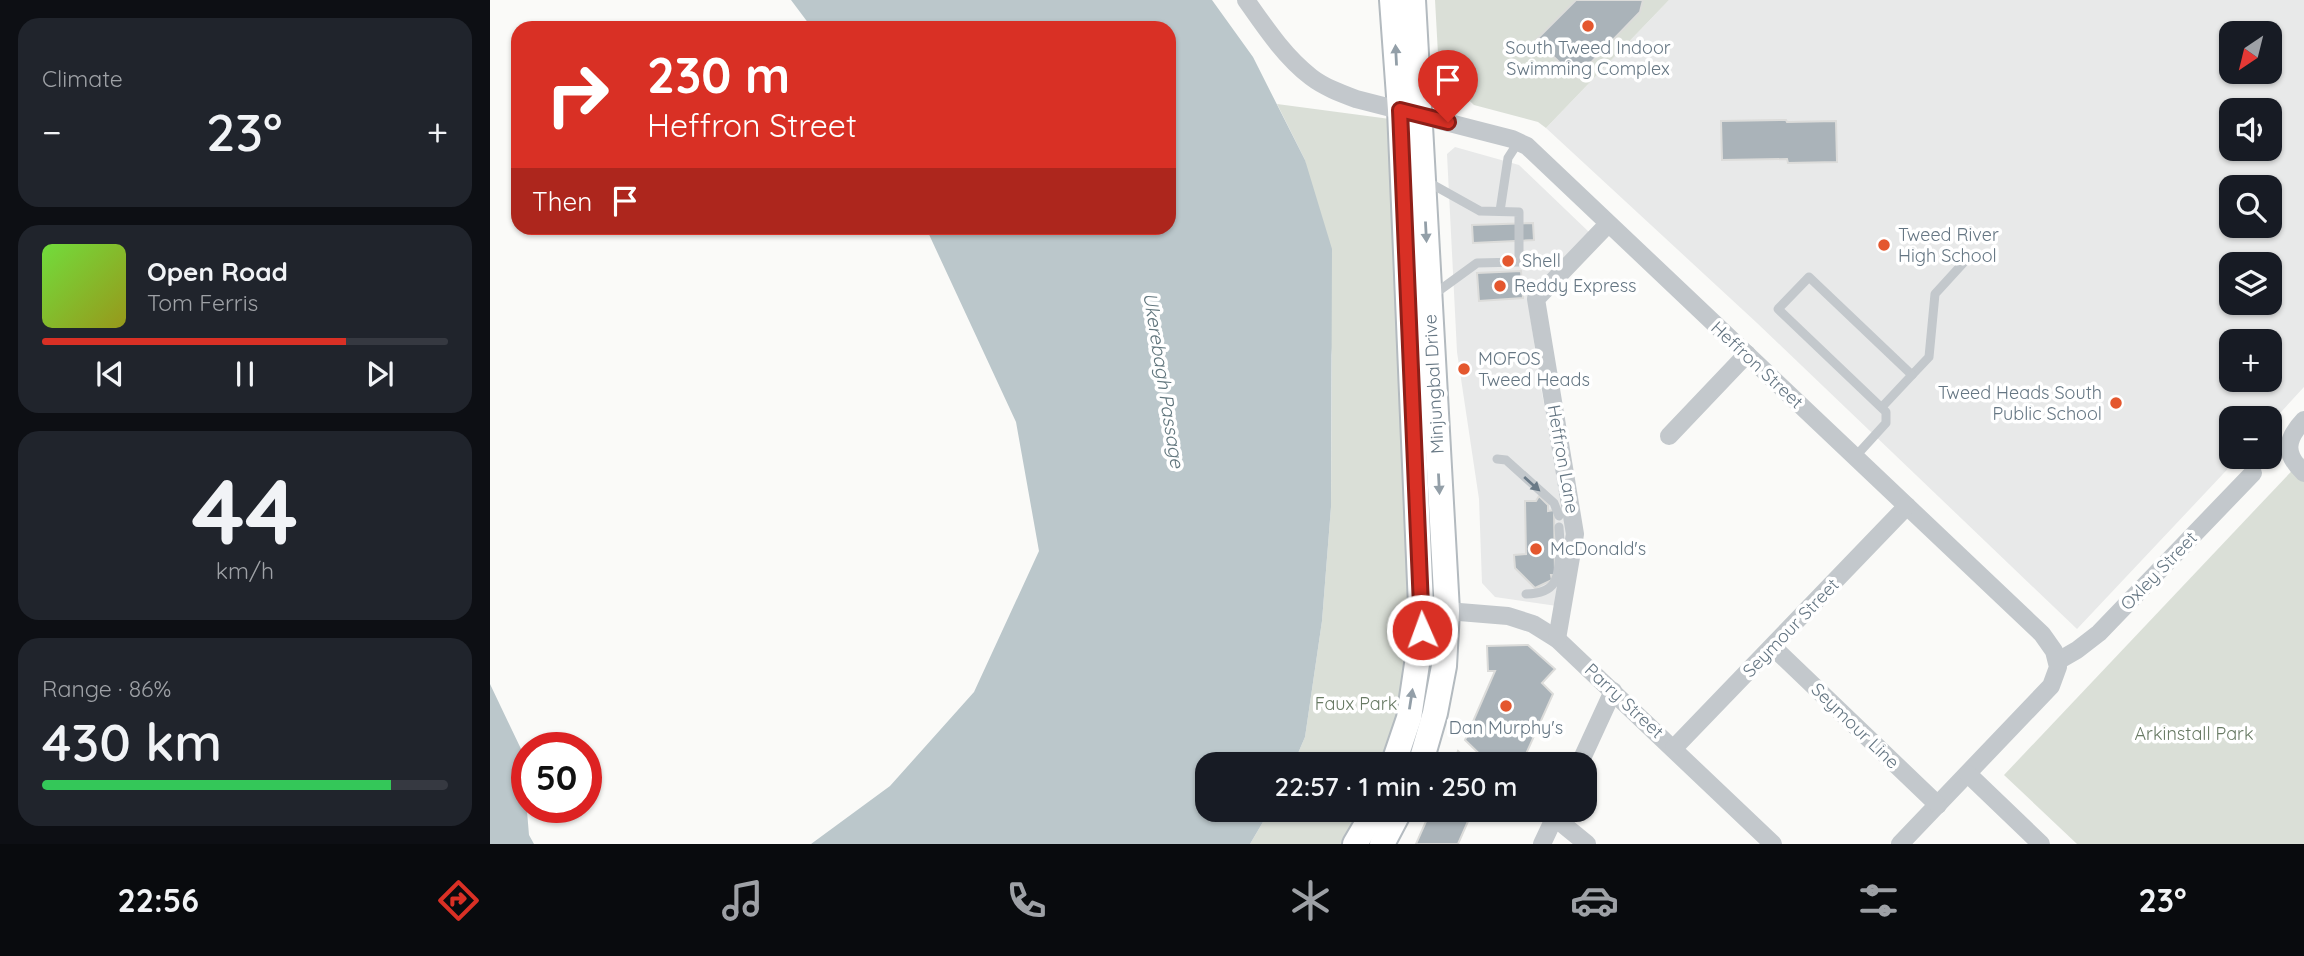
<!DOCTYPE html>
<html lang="en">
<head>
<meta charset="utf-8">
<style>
	:root { --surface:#171b24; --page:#20242c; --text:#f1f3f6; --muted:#9ea1a6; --line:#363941; --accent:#d93025 }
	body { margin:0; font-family:Quicksand,sans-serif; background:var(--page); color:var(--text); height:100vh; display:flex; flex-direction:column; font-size:26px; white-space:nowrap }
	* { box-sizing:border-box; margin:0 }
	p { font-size:23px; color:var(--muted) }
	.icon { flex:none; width:38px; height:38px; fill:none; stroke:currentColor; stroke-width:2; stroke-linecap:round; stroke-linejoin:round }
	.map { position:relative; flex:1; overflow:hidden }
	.drawer { display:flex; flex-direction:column; gap:18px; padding:18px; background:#0d0f14; width:490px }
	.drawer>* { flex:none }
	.top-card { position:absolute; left:21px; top:21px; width:665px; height:214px; border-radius:21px; box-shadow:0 2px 5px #0004; background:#d93025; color:#fff; overflow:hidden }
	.needle { width:46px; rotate:215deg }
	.controls { position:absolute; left:1729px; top:21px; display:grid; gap:14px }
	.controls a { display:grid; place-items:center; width:63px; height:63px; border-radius:14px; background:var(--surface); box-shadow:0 2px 5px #0004; font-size:35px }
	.speed { position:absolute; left:21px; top:732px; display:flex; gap:14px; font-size:35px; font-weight:700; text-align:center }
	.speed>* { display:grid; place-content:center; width:91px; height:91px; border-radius:50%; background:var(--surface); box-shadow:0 2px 5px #0004; line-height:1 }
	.speed .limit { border:10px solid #d22; background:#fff; color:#111 }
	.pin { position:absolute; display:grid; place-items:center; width:60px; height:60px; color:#fff; margin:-72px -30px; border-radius:50% 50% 50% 0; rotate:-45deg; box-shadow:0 0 7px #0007 }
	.pin .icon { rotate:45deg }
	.me { position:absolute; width:77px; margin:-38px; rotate:358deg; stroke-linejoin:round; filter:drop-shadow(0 0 5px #0008) }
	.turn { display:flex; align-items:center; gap:24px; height:147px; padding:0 21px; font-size:32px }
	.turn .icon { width:91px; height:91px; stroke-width:2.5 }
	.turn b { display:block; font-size:49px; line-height:60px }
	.then { display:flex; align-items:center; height:66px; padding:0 21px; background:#0003; gap:14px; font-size:26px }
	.big { font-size:52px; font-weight:600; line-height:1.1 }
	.drawer .tile { flex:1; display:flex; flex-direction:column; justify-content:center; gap:10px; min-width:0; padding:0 24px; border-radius:21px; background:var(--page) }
	.drawer .dial { align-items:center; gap:0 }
	.dial b { font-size:91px; line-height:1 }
	.song { display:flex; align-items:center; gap:21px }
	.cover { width:84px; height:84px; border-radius:10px; background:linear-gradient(135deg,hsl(100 70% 55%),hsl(60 70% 35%)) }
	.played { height:7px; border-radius:4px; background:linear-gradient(90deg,var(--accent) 75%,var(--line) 75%) }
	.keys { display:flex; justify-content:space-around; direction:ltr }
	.heat { display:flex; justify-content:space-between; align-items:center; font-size:38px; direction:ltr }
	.charge { height:10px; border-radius:5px; background:linear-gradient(90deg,#34c759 86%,var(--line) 0) }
	.trip { position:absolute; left:705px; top:752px; width:402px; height:70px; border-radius:21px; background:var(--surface); box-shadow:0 2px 5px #0004; font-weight:600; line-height:70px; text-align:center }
	.tabs { display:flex; height:112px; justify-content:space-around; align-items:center; background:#090b0e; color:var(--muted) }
	.tabs .icon { width:49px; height:49px }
	.tabs .on { color:var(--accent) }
	.tabs b { font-size:32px; color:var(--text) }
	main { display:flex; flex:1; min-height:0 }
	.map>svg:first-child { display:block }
</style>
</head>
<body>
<main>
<section class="drawer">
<div class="tile"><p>Climate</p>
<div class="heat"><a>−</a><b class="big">23°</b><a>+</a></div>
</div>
<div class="tile">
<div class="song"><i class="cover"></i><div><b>Open Road</b><p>Tom Ferris</p></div></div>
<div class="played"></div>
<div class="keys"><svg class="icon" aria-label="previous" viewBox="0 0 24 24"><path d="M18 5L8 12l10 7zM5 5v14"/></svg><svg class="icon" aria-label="pause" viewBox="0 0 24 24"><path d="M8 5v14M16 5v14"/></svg><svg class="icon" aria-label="next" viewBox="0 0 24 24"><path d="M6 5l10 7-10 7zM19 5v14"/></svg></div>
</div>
<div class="tile dial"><b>44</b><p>km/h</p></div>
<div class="tile"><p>Range · 86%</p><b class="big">430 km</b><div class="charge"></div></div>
</section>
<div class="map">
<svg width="1814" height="844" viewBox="0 0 1814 844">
	<rect width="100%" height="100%" fill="#fafaf8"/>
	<g fill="#e8e9e9" fill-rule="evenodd">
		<path d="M1179,0H1814V387L1780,424V418H1741V457H1749L1587,629L1267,323L1056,128ZM1741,33H1780V72H1741ZM1741,110H1780V149H1741ZM1741,187H1780V226H1741ZM1741,264H1780V303H1741ZM1741,341H1780V380H1741Z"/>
		<path d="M965,147L1029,165L1100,233L1038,301L1045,349L1038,357L1047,366L1079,539L1067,606L1005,597L992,583L989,499L967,352L957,154Z"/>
	</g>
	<g fill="#dadfd7">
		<path d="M945,0H1179L1056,128L1048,122L984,105L949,72Z"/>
		<path d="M787,104L900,119L922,625L909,725L891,765H803L815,737L832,621L841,507L842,355L815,160Z"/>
		<path d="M1814,458V844H1587L1514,775Z"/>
		<path d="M780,810H871L863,830L852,844H760Z"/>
	</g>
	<g fill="#bbc7cb">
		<path d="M301,0H722L763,57L815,160L842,249L841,507L832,621L815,737L803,765H718V810H780L760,844H321L400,786L484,692L549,551L526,422L436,228H679V28H322Z"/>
		<path d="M0,684L32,751L39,835L44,844H0Z"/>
	</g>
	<g fill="#aab3b9" stroke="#dcdcda" stroke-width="2">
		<path d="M1086,0H1153L1150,12L1086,78L1046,40Z"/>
		<path d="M1296,120L1297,122L1346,121L1347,162L1298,163L1297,159L1232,160L1231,121Z"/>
		<path d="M1043,223L1044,240L983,243L982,225Z"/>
		<path d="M1031,271L1033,298L989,301L987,273Z"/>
		<path d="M1049,496L1058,505V511L1064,510L1065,575H1061L1062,580L1045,588L1025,568L1024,555L1036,554L1035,501H1046Z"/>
		<path d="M1038,645L1065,669L1052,683L1063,694L1031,765H1001L975,740L1005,671H998L997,646Z"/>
		<path d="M968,751L982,765H962Z"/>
		<path d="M941,810H983L968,844H926Z"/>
	</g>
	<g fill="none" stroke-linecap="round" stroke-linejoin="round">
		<defs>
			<g id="secondary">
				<path d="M902,0L910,110L932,630L919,718L903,765"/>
				<path d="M923,0L957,611L954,666L945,713L930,765"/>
				<path d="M865,844L885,810"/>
				<path d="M892,844L910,810"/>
			</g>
		</defs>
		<use href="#secondary" stroke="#b3babf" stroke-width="28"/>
		<g stroke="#c3c8cc" stroke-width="9">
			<path d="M938,182L990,211L1029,212V262L987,263L943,295"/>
			<path d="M1010,211L1018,158L1029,141"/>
			<path d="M1422,375L1439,357L1445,294L1476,260"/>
			<path d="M1365,457L1396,423V412L1288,309L1319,277L1422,375L1392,407"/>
			<path d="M1007,459L1016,460L1064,503L1069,516"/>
			<path d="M1069,527L1070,542"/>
			<path d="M1036,594C1068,593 1068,578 1070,551"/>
		</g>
		<g stroke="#c3c8cc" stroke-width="18">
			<path d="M756,0C775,27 794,56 821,77C834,87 850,93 866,99L1022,139L1037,146L1552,634L1564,651L1568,667L1561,686L1410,844"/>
			<path d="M1814,420C1795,440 1794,454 1814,473"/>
			<path d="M1179,436L1257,354"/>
			<path d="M957,611L1018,616L1043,624L1067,639L1283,844"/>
			<path d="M1067,639L1085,534L1046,299L1118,224"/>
			<path d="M1283,647L1448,805"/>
			<path d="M1568,661L1587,650L1609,633L1763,473"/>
			<path d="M1184,748L1417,506"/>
			<path d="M1089,765L1123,691"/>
			<path d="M1478,774L1551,844"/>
			<path d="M1064,817L1097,844"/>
			<path d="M1052,844L1068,810"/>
		</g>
		<use href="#secondary" stroke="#fff" stroke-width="24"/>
	</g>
	<defs><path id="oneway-solid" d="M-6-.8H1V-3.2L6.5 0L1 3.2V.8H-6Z" transform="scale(1.75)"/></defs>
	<g fill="#939fa8">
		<use href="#oneway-solid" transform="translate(906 55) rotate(-93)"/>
		<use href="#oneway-solid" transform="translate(936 232) rotate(87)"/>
		<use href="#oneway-solid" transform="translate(949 484) rotate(87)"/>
		<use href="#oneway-solid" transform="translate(921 699) rotate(-81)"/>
	</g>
	<use fill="#6a7a87" href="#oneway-solid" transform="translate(1042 484) rotate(42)"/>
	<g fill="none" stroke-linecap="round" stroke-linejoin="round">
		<defs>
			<path id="route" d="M932,630L910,110L958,122"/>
		</defs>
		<use href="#route" stroke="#8d1f18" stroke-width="18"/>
		<use href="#route" stroke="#d93025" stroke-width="12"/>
	</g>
	<g fill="#e4572e" stroke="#fff" stroke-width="2.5">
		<circle cx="1098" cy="26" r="7"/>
		<circle cx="1394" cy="245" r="7"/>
		<circle cx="1018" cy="261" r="7"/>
		<circle cx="1010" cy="286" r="7"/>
		<circle cx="974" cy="369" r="7"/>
		<circle cx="1626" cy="403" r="7"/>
		<circle cx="1046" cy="549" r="7"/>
		<circle cx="1016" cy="706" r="7"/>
	</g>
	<g text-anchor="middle" stroke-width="7" stroke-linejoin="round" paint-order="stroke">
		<g font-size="18" fill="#657683" stroke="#fff" text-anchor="start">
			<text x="1098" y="54" text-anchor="middle">South Tweed Indoor<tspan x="1098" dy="21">Swimming Complex</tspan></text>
			<text x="1408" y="241">Tweed River<tspan x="1408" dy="21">High School</tspan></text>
			<text x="1032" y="267">Shell</text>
			<text x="1024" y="292">Reddy Express</text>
			<text x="988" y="365">MOFOS<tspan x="988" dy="21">Tweed Heads</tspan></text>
			<text x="1612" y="399" text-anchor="end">Tweed Heads South<tspan x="1612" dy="21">Public School</tspan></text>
			<text x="1060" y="555">McDonald's</text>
			<text x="1016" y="734" text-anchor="middle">Dan Murphy's</text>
		</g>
		<g font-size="18" fill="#657683" stroke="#fff">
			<text transform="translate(1267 365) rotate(43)" y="6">Heffron Street</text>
			<text transform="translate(944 384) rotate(-93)" y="6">Minjungbal Drive</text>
			<text transform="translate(1073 459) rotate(80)" y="6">Heffron Lane</text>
			<text transform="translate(1669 571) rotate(-46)" y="6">Oxley Street</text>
			<text transform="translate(1301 628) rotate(-46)" y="6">Seymour Street</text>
			<text transform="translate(1134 701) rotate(43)" y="6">Parry Street</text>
			<text transform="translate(1365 726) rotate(44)" y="6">Seymour Line</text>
		</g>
		<g font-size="18" fill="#687a64" stroke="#fff">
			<text x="866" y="710">Faux Park</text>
			<text x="1704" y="740">Arkinstall Park</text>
		</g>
		<g font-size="19" font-style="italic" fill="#60757c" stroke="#fff">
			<text transform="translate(674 380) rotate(81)" y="7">Ukerebagh Passage</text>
		</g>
	</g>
</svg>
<div class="controls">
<a><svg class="needle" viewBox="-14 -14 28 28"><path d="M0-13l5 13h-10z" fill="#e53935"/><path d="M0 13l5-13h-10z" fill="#9ea1a6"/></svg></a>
<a><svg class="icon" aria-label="sound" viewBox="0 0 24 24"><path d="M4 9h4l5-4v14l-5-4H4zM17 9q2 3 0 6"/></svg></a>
<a><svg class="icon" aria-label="search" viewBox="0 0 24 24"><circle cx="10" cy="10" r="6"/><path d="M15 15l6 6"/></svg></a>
<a><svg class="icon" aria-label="layers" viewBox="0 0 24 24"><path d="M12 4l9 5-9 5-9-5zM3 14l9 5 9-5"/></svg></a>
<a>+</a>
<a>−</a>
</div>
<div class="speed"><div class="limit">50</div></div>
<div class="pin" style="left:958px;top:122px;background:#d93025"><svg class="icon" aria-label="arrive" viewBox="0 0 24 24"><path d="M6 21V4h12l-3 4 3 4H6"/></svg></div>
<svg class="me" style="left:932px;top:630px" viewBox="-20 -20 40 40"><circle r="17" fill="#d93025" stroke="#fff" stroke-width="3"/><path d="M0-11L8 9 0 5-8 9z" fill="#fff"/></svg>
<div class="trip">22:57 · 1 min · 250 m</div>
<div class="top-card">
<div class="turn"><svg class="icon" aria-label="right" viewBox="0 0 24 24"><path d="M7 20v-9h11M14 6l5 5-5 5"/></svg><div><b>230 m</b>Heffron Street</div></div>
<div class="then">Then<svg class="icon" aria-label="arrive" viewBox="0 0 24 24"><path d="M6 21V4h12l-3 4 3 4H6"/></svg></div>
</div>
</div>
</main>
<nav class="tabs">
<b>22:56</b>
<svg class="icon on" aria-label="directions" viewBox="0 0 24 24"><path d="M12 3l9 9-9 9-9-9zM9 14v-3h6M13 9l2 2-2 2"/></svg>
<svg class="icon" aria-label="music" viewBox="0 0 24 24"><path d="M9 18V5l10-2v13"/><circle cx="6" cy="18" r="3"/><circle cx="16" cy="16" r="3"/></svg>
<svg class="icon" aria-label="phone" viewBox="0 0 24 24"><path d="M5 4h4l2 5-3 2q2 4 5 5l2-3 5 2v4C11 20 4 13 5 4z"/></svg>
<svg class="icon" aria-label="climate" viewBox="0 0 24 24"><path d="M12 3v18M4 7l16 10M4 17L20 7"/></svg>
<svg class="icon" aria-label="car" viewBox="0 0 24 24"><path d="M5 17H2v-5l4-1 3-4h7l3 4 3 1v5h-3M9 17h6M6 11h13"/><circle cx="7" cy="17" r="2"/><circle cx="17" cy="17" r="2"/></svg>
<svg class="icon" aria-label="filters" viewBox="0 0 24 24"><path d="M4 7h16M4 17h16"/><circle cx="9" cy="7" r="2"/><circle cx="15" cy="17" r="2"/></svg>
<b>23°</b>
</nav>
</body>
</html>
